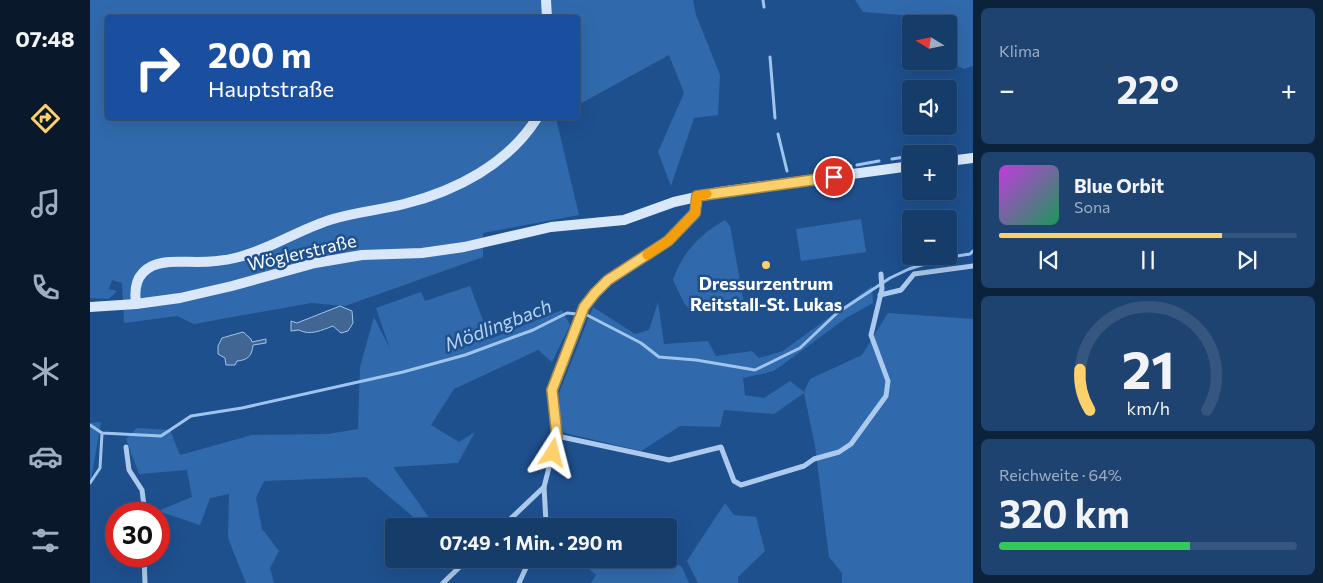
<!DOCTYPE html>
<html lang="de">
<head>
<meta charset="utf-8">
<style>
	:root { --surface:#163c6a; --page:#1f4370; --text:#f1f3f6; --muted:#9eadc1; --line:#35567e; --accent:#fcd06b }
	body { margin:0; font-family:Commissioner,sans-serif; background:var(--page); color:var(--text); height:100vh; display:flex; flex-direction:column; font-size:19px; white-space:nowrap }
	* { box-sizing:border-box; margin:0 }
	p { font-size:16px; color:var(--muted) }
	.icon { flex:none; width:28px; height:28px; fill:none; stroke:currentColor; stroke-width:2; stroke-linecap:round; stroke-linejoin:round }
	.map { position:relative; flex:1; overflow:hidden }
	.side { display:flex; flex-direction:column; gap:8px; padding:8px; background:#0c213a; width:350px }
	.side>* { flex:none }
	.banner { position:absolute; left:15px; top:15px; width:475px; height:105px; border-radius:5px; box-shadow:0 5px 20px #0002,0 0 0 1px var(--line); background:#1a4fa0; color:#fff; overflow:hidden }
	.needle { width:32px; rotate:280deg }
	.tools { position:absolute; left:812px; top:15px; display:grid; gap:10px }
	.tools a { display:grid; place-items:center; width:55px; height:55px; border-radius:5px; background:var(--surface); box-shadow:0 5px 20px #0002,0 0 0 1px var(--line); font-size:25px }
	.speed { position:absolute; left:15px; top:502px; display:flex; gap:10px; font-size:25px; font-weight:700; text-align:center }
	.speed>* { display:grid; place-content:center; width:65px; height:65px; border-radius:50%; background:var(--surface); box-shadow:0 5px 20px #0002,0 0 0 1px var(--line); line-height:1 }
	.speed .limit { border:8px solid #d22; background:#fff; color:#111 }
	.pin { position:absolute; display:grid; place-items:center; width:42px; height:42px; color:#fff; margin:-21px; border:2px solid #fff; border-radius:50%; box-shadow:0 1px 5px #0007 }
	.me { position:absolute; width:55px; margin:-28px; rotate:9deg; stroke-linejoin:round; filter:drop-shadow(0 0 4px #0008) }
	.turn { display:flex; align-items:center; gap:18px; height:105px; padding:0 20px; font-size:22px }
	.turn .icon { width:65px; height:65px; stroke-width:2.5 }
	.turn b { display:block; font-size:35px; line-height:42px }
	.big { font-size:38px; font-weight:700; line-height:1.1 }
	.side .tile { flex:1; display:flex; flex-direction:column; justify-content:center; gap:8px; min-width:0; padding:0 18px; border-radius:8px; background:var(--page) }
	.side .dial { align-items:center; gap:0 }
	.dial svg { height:130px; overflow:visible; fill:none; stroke:var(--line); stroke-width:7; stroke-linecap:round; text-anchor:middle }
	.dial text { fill:var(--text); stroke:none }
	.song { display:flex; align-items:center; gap:15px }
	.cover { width:60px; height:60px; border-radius:8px; background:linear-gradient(135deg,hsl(290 70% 55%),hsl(150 70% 35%)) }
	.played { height:5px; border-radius:2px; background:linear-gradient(90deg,var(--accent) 75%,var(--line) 75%) }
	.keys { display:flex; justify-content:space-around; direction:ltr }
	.heat { display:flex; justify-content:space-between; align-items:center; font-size:28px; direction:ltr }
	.charge { height:8px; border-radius:4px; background:linear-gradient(90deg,#34c759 64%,var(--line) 0) }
	.trip { position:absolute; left:295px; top:518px; width:292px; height:50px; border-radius:5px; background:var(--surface); box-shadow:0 5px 20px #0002,0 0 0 1px var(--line); font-weight:700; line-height:50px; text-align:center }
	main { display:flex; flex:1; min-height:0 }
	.tabs { display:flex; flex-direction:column; width:90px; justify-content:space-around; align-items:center; background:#09182a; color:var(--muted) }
	.tabs .icon { width:35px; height:35px }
	.tabs .on { color:var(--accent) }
	.tabs b { font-size:22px; color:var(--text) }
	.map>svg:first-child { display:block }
</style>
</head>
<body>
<main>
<nav class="tabs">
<b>07:48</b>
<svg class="icon on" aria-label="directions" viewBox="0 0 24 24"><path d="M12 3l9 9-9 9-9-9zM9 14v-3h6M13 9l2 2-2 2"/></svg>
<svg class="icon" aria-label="music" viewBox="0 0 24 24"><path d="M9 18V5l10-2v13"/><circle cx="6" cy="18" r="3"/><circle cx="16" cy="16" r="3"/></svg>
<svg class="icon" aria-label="phone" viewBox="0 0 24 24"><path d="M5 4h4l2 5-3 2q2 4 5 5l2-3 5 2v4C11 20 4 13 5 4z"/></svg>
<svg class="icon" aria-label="climate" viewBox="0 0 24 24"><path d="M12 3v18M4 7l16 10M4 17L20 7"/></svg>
<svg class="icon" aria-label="car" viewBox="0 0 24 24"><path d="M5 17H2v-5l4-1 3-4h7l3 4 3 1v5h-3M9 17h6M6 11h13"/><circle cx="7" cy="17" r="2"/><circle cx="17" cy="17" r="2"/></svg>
<svg class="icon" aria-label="filters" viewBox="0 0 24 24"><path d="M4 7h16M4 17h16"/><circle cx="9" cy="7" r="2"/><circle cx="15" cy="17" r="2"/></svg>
</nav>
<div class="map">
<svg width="883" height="583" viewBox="0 0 883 583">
	<rect width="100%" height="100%" fill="#1e508e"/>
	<g fill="#316aac">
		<path d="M0,0H603L606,15L630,75L628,115L604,118L581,186L568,152L594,93L579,55L488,105V18H18V118H466L489,215L393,233V257L255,306L221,303L104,324L87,316L34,323L32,283L22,280L19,289L27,291L19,299L0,298Z"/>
		<path d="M765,0H883V66L874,69L858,61L859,24H841L838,17L773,12Z"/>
		<path d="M771,219L776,252L711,261L706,229Z"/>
		<path d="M635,220L640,226L654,303L602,312L594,303L583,280C592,253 610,234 635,220Z"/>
		<path d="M380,286L400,339L472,310L480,325L462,362L448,350L364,389L341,425L369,442L385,432L368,463L303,467L345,526H334L276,477L174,481L166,498L172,529L189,551L180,568L184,583H156L138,538L139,494L120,498L110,525L68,511L102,497L97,470L49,474L36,439L47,428L80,430L90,455L162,435L238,434L268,429L270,367L284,317L300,349L286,308L331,292L335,301Z"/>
		<path d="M782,286L783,303L756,318L684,371L653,378L655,395L674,398L700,381L714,392L720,379L772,355L798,313L883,319V583H752V573L739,557L725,446L714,393L684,414L634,410L630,427L590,426L551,451L471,432L469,393L503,307L545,334L559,330L568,302L574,344L618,341L626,356L662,351L669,358L693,351Z"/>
		<path d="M11,422L0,486V423Z"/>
		<path d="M635,503L644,515L666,517L675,551L648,577V583H608L597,561Z"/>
		<path d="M487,559H578L592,567L599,583H501L506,575Z"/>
	</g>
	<g fill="#426693" stroke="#9fc5ee">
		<path d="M250,306L262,311L263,323L258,331L251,333L243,326C232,330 220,336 209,330L201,331V321L207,323Z"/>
		<path d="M153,332L161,339L162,342L176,339V343L163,345C162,356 158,360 147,361L145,365H136L135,358L128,354V346L132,338Z"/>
	</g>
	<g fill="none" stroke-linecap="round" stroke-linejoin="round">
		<g stroke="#9fc5ee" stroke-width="3">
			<path d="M673,0L674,7"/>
			<path d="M680,57L685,118"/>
			<path d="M688,134L697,171"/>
			<path d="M839,154L861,150"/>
			<path d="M802,159L821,156"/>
			<path d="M767,165L789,161"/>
			<path d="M739,170L761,166"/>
			<path d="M0,425L12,433L71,436L101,416L152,408L313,372L375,355L443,330L477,313L497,315L551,343L569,357L606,360L665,370L710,348L747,313L800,278L819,269L854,258L880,254L883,251"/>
			<path d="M0,483L10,468L12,433"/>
		</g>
		<g stroke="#accaed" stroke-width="5">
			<path d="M790,295L811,290L824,274L883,266"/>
			<path d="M467,436L579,460L631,447L644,481L651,485L714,466L724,459L749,452L761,444L796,396L798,381L781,335L792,289L791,274"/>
			<path d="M36,447L39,470L52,490L55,514"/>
			<path d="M454,487L456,522L454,526"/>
			<path d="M413,526L454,487L467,436L462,390L494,307L505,293L518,280L578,241L605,213L607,197"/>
			<path d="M54,556L55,583"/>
			<path d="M353,583L378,559"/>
			<path d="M429,583L440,559"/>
		</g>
		<g stroke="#d8e7f9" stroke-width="10">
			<path d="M456,0L457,18"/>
			<path d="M859,161L883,158"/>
			<path d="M46,304C44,288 46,274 62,266C76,260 92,262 107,262C119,262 133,261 145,258C180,250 209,229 243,219C266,212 290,210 314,204C366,191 418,164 447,118"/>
			<path d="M0,307L46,304L90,298L142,286L225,263L272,255L332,253L374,247L461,227L534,220L584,202L629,192L821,166"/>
		</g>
	</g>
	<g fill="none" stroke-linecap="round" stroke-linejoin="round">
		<defs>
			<path id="route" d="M463,453L467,436L462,390L494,307L505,293L518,280L578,241L605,213L607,196L744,177"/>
		</defs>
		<use href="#route" stroke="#a48746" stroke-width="12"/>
		<use href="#route" stroke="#fcd06b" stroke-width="9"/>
		<path stroke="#f59e0b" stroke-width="9" d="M557,255L578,241L605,213L607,196L617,194"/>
	</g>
	<circle fill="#fcd06b" stroke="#1e508e" stroke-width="2" cx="676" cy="265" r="5"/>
	<g text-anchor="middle" stroke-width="5" stroke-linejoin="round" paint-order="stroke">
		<g font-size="18" fill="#fff" stroke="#1e508e">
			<text transform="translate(212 253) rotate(-13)" y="6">Wöglerstraße</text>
		</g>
		<g font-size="18" font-weight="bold" fill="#fff" stroke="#1e508e">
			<text x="676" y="290">Dressurzentrum<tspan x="676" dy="21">Reitstall-St. Lukas</tspan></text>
		</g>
		<g font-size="19" font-style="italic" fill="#b8d4f4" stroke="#1e508e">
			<text transform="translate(408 325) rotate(-21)" y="7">Mödlingbach</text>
		</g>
	</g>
</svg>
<div class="tools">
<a><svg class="needle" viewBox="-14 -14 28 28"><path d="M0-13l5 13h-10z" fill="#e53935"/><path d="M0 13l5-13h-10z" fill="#9eadc1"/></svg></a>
<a><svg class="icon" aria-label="sound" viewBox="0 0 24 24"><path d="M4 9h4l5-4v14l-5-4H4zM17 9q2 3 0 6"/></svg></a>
<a>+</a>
<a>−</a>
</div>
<div class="speed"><div class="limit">30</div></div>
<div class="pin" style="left:744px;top:177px;background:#d93025"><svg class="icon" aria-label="arrive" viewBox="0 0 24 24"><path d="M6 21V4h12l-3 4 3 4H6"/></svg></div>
<svg class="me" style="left:463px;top:453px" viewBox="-20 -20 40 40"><path d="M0-17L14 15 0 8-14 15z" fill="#fcd06b" stroke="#fff" stroke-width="4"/></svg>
<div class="trip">07:49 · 1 Min. · 290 m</div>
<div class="banner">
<div class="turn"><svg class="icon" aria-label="right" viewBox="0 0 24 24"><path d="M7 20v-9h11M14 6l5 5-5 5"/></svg><div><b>200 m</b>Hauptstraße</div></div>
</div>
</div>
<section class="side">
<div class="tile"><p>Klima</p>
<div class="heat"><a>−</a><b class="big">22°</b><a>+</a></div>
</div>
<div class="tile">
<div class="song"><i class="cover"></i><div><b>Blue Orbit</b><p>Sona</p></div></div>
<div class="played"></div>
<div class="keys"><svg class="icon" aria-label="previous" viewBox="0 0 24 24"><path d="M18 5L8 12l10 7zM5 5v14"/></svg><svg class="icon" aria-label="pause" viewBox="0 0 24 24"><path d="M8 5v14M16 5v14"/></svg><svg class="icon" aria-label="next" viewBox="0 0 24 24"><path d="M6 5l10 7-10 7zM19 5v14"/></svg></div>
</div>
<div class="tile dial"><svg viewBox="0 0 100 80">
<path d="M14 69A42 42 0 1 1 86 69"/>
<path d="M14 69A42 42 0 0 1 8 44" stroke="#fcd06b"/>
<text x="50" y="56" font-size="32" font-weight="700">21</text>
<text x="50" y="72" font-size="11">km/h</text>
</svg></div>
<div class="tile"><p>Reichweite · 64%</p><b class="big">320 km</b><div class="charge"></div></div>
</section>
</main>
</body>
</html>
